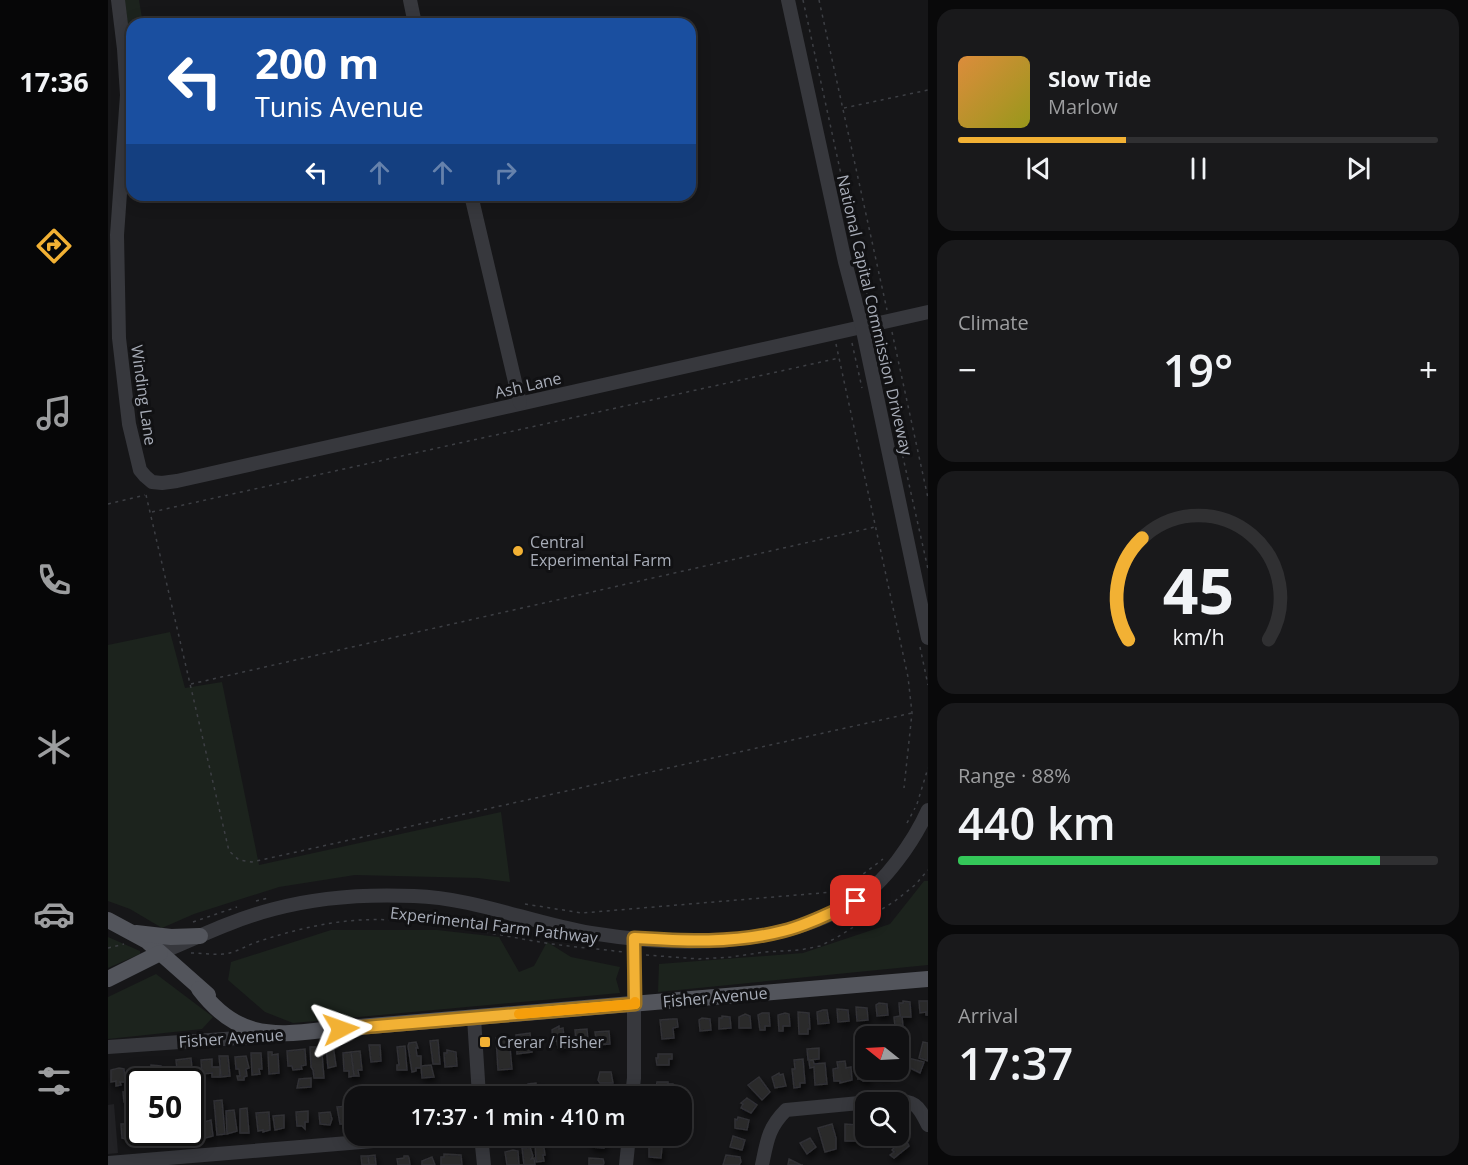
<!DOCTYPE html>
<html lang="en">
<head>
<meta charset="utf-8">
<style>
	:root { --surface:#101012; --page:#19191b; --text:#f1f3f6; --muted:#9c9d9f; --line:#303032; --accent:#f2b134 }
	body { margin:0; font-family:"Open Sans",sans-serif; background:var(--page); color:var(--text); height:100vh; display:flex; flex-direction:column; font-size:22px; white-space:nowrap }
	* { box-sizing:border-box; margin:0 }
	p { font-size:20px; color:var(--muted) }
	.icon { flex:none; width:33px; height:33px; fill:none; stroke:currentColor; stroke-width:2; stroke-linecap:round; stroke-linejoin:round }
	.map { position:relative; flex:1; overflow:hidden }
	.side { display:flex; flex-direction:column; gap:9px; padding:9px; background:#09090a; width:540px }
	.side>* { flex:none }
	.guide { position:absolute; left:18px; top:18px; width:570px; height:183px; border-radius:18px; box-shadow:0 3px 15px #0003,0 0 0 2px var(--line); background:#1a4fa0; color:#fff; overflow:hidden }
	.needle { width:39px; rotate:288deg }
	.fabs { position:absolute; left:747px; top:1026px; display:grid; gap:12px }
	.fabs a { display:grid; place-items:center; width:54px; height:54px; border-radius:12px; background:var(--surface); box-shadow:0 3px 15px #0003,0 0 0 2px var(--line); font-size:30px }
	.speed { position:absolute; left:18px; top:1068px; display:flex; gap:12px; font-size:30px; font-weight:700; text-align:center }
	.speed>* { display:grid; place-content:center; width:78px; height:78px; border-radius:50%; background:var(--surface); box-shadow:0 3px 15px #0003,0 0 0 2px var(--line); line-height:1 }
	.speed .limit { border:3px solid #111; border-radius:9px; background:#fff; color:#111 }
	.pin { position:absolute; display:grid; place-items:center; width:51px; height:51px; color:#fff; margin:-26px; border-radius:12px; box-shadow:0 3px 9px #0006 }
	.me { position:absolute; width:66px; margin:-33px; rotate:86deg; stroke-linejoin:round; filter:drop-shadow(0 0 4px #0008) }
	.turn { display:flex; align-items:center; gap:21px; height:126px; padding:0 30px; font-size:27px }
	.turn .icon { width:78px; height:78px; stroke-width:2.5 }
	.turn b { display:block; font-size:42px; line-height:51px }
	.lanes { display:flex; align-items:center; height:57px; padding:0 30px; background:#0003; justify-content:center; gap:30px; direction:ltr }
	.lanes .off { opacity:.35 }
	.big { font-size:45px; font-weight:600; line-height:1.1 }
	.side .tile { flex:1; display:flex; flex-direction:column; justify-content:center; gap:9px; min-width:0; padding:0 21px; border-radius:18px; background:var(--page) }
	.side .dial { align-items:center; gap:0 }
	.dial svg { height:156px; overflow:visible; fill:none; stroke:var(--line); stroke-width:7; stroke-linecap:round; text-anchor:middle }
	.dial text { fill:var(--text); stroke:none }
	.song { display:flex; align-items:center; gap:18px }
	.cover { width:72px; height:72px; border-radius:9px; background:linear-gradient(135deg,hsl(30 70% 55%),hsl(60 70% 35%)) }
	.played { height:6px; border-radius:3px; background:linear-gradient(90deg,var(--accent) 35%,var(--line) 35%) }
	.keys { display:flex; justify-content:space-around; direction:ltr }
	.heat { display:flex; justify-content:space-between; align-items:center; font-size:33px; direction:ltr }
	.charge { height:9px; border-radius:4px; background:linear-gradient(90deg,#34c759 88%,var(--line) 0) }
	.trip { position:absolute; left:236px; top:1086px; width:348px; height:60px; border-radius:18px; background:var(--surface); box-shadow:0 3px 15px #0003,0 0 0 2px var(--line); font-weight:600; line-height:60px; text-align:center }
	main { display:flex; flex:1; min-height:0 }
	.tab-bar { display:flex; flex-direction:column; width:108px; justify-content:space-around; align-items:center; background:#060607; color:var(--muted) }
	.tab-bar .icon { width:42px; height:42px }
	.tab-bar .selected { color:var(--accent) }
	.tab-bar b { font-size:27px; color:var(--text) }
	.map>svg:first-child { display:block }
</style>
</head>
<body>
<main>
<nav class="tab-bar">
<b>17:36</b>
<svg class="icon selected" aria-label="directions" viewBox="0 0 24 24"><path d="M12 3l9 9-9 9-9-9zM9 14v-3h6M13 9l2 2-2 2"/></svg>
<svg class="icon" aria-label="music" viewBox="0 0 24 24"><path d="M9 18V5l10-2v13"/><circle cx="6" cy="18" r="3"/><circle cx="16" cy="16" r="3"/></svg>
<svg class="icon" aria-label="phone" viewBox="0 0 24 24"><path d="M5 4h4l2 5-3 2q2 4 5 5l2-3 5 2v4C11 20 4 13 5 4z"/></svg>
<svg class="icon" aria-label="climate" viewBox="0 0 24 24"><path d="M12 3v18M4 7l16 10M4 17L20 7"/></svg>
<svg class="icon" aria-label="car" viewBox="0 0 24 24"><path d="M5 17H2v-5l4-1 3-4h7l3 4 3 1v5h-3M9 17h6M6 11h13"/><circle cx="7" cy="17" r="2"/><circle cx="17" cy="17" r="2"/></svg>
<svg class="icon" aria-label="filters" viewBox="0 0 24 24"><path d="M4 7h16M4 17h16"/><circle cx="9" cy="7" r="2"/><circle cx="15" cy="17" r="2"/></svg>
</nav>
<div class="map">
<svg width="820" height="1165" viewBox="0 0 820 1165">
	<defs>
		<filter id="shadow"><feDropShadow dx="2" dy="4" stdDeviation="3" flood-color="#0009"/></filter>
	</defs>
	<rect width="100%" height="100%" fill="#161618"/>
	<path fill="#222225" d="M6,1104L10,1153L0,1154V1105Z"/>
	<g fill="#1c231d">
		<path d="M15,0H31L35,24H24V67Z"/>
		<path d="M62,632L77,688L114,682L151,865L393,812L402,882L370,878L247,875L171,887L86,914L54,928L22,909L0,901V645Z"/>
		<path d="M816,881H820V965L550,992L551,964L695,953L782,924Z"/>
		<path d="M223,930H329L391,937L411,972L426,966L439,942L463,957L512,967L508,979L512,993L185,1023L157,1012L120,980L123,962Z"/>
		<path d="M0,937L32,951V954L0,968Z"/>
		<path d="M48,974L105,1017L94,1029L0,1039V997Z"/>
	</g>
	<g fill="#29292c" stroke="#303034" stroke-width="1.5" filter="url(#shadow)">
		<path d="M795,1001L802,1002L803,1017H794L795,1026H787L786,1017L792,1016L791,1003H795Z"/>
		<path d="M811,1001H820V1015H818V1012L812,1013Z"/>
		<path d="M771,1003L779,1004L780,1015L769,1016L768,1005Z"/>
		<path d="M748,1007L759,1008L760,1020L749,1021Z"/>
		<path d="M729,1009L740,1010L741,1021L730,1022Z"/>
		<path d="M715,1010H719L721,1023L710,1024L709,1012Z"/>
		<path d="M690,1012L701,1013L702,1029H700V1034H691Z"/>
		<path d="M654,1013H661L662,1026H657V1030H652L650,1015Z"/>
		<path d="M677,1013L681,1014L682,1026H675V1031H671L670,1015Z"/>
		<path d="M637,1014L642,1016L643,1028H631V1017Z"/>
		<path d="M614,1016L622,1017L623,1028L611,1029V1018H614Z"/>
		<path d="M594,1018L602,1019L603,1030L592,1031L591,1020Z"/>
		<path d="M564,1019H569L570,1027L565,1028L566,1038L554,1039L552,1020Z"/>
		<path d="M451,1026V1029L455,1028L457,1048H450L449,1041H445L444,1030Z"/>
		<path d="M479,1029L480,1041L468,1042L467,1030Z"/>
		<path d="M501,1031L502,1044L489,1045L487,1032Z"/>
		<path d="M422,1033L424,1052L409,1054L408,1035Z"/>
		<path d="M401,1037L404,1069L390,1070L388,1038Z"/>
		<path d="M330,1040L332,1064H325L322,1041Z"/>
		<path d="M308,1042L310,1048H308L309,1056H313V1068H308V1071L304,1072L300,1046L301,1043Z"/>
		<path d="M815,1042L820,1043V1061L811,1058Z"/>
		<path d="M225,1045L228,1066L220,1068L218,1046Z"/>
		<path d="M261,1045H272L273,1061L263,1062Z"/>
		<path d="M297,1046L299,1070H289V1065H291L289,1047Z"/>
		<path d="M202,1047H208L209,1057L210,1054H214L216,1078H206L205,1070L203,1067Z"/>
		<path d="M711,1048V1059L700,1060L699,1049Z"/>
		<path d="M197,1049L198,1065L193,1066L194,1069L185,1070L184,1066H180L179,1051Z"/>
		<path d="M339,1050L348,1052L349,1066L337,1067L336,1053H339Z"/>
		<path d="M252,1051L254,1070H250L251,1076H246L243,1052Z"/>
		<path d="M160,1052H164V1055L170,1054L171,1073L161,1074Z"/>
		<path d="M243,1052L246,1076L241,1077V1071H236L235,1053Z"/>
		<path d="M143,1053H153L154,1069H151L152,1074L144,1075Z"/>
		<path d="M550,1054H564V1059H561V1065H549L548,1058H550Z"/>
		<path d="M111,1056H120L122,1076L113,1077Z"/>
		<path d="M138,1056L141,1068L138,1069L139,1076L136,1077V1080H130L129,1076H132L131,1069H128L127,1057Z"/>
		<path d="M83,1058L85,1079L70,1080L68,1060Z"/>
		<path d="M800,1058L816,1062L812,1073L798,1066Z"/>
		<path d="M104,1059V1067H112V1077H104V1073L94,1074L93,1060Z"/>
		<path d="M695,1059L697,1083H692V1087L686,1088L684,1069H687L686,1060Z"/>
		<path d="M758,1059V1070H762L763,1078H759V1081H755V1078L750,1079L749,1060Z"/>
		<path d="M705,1060L706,1064L717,1063L719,1084L707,1085L706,1067L702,1068L701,1061Z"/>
		<path d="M737,1061L738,1068L743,1067L744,1080L732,1083V1081H726L725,1069L730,1068L729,1062Z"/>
		<path d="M43,1065L53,1066L54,1082H40L38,1067H43Z"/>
		<path d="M323,1065L326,1077L314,1078L313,1066Z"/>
		<path d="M36,1067L37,1079L32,1080V1082L23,1080L22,1069Z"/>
		<path d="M11,1068L16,1069L17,1080V1082H12L13,1085L8,1086V1081L3,1082V1070Z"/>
		<path d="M770,1070H782V1074L771,1076Z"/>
		<path d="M492,1072H503L505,1083H492L490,1080Z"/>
		<path d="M671,1073L672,1075L675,1074L678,1086L667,1088L664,1077Z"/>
		<path d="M651,1077L662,1092L654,1100L640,1085Z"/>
		<path d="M203,1078V1087L189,1088L191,1079Z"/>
		<path d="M549,1082H560V1084H565V1090H560V1093L547,1092Z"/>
		<path d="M428,1083L430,1096H410L415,1095L414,1087H420V1084Z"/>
		<path d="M406,1086L409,1096H395V1087Z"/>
		<path d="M431,1086H446L449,1096H431Z"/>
		<path d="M340,1087L341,1096H329L327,1088Z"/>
		<path d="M26,1091L27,1101L16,1102L15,1092Z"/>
		<path d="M491,1091L502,1093L503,1096H487V1092Z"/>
		<path d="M639,1098L649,1105L643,1113L633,1108L635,1104L633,1103Z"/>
		<path d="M114,1100L117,1134L109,1135L106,1101Z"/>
		<path d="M242,1106V1117H245V1122L241,1123V1126H237V1124H232L229,1107Z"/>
		<path d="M139,1108L141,1133H132V1109Z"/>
		<path d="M126,1110L129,1131L119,1134L118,1111Z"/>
		<path d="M200,1111V1122H197V1129L194,1126H189L188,1112Z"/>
		<path d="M161,1112L162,1130L155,1132V1130L150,1131L148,1113Z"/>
		<path d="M222,1112L224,1119L222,1125L212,1124L211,1113Z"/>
		<path d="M176,1115V1128L167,1130L165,1116Z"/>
		<path d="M630,1117L641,1120L639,1130L627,1128V1119L629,1120Z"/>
		<path d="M28,1120L30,1137H25V1140L14,1138L13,1124H18L17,1121Z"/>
		<path d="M92,1120L94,1138L87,1140L86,1121Z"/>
		<path d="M103,1120L105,1136L97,1138L96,1122Z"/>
		<path d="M724,1124L728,1138V1149L717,1152L710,1128Z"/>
		<path d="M737,1124L748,1125L749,1136H754V1141H737Z"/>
		<path d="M40,1132H51L52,1140L40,1141Z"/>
		<path d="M53,1132H64L65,1139L53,1140Z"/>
		<path d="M74,1132H82V1140H79V1138H74Z"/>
		<path d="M483,1136L498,1137L496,1148L484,1147L485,1143H482Z"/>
		<path d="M625,1136L637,1140L634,1150L622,1147Z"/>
		<path d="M764,1136H776L773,1141L768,1140V1137Z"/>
		<path d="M796,1136L801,1146L786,1158L782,1155L786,1152L784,1150L787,1147L785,1145Z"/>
		<path d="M702,1138L708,1147L699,1154L692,1143Z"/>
		<path d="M435,1141L437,1155H435L436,1161L428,1162L427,1142Z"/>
		<path d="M541,1146L554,1147L553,1158L541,1157Z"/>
		<path d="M422,1147L425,1156L423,1159L426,1158L427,1165H416L414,1148Z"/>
		<path d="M405,1150L410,1151L411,1165H415H399L397,1152Z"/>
		<path d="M336,1154L353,1155L354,1165H333V1157H336Z"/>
		<path d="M267,1155L268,1165H261L260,1156Z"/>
		<path d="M618,1155L632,1157L633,1162L631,1165H615Z"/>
		<path d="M253,1156H260L261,1165H254Z"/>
		<path d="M296,1156H300L301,1158L302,1165H290L289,1159L296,1158Z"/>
		<path d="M324,1157L327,1165H314V1161Z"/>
		<path d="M481,1158L495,1159L496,1163L495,1165H481Z"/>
		<path d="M681,1159L693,1165H695H680Z"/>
	</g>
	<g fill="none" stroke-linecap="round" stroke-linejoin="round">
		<g stroke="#3d3f44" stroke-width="1.5" stroke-dasharray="3 4.5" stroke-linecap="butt">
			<path d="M695,0L760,298"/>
			<path d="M711,0L779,310"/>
			<path d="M736,108L820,90"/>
			<path d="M784,332L820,498"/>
			<path d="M744,343L754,388"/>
			<path d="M728,344L800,677L804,713L796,788"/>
			<path d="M788,426L820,569"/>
			<path d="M38,495L121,851L131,860L144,862L804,713"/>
			<path d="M0,504L37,495"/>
			<path d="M44,512L731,358"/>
			<path d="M812,647L820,685"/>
			<path d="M83,684L767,527"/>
			<path d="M809,804L820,768"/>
			<path d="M799,823L807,808"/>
			<path d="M148,901L160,898"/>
			<path d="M417,904L474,913L725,892L746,881L775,859"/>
			<path d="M85,922L129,907"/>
			<path d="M0,948L16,944"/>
			<path d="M83,953C94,953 105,955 115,954C128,953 137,946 149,942C182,931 217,922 252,920C308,917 365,930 420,940C451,946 483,948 515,952"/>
			<path d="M538,955L591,959L623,957L657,952L692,950L712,946L728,938L787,901L807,885L820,870"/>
		</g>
		<g stroke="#37383d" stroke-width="14">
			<path d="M10,0L16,49L19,95L9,235L11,338L21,424L32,470L37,476L44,482L54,483L69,481L820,312"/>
			<path d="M302,0L307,24"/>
			<path d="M680,0L737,262L754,326L820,638"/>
			<path d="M363,195L412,403"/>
			<path d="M52,953C90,937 127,919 166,909C210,897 260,894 306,896C367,898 423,923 483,933C570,947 669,949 748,901C777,883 806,841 820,810"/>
			<path d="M366,1018L371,1096"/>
			<path d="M0,1047L159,1036"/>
			<path d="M524,1096L526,1078V938"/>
			<path d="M373,1136L376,1165"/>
			<path d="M0,1163L325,1136"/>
			<path d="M518,1165L521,1136"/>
			<path d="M654,1165C659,1141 660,1128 678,1110L783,1100C808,1102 809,1103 820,1125"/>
		</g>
		<g stroke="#53555c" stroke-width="16">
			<path d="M0,920L39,941L100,995"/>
			<path d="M28,933L63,937L92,936"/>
			<path d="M0,979L52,953"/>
			<path d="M91,989C127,1036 160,1037 215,1030L820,979"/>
		</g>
	</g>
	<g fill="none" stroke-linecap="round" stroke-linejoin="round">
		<defs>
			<path id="route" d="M233,1029L527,1004L526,938C576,941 625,944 675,931C700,925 724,912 748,901"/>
		</defs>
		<use href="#route" stroke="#9d7322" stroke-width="15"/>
		<use href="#route" stroke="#f2b134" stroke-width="10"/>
		<path stroke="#f59e0b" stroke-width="10" d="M411,1014L527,1004V1002"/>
	</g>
	<g fill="#f2b134" stroke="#111113" stroke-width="2">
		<circle cx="410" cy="551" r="6"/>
		<rect x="371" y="1036" width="12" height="12" rx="3"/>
	</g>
	<g text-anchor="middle" stroke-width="6" stroke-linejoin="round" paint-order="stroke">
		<g font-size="16" fill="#a8adb8" stroke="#111113">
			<text transform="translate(767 315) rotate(77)" y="6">National Capital Commission Driveway</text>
			<text transform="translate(420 385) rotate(-13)" y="6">Ash Lane</text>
			<text transform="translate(36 395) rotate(82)" y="6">Winding Lane</text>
			<text transform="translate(386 925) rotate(7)" y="6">Experimental Farm Pathway</text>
			<text transform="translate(607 997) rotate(-5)" y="6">Fisher Avenue</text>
			<text transform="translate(123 1038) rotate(-4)" y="6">Fisher Avenue</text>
		</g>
		<g font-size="16" fill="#a8adb8" stroke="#111113" text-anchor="start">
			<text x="422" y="548">Central<tspan x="422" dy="18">Experimental Farm</tspan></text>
			<text x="389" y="1048">Crerar / Fisher</text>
		</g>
	</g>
</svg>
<div class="fabs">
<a><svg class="needle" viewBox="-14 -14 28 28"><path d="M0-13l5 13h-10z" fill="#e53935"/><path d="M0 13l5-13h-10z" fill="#9c9d9f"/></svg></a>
<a><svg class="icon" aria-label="search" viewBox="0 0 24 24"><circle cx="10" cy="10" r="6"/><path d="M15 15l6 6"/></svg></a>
</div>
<div class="speed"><div class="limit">50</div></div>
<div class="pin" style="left:748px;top:901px;background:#d93025"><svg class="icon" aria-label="arrive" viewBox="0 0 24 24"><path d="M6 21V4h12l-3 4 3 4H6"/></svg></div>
<svg class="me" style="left:233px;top:1029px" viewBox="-20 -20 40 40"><path d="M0-17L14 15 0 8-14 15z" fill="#f2b134" stroke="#fff" stroke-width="4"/></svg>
<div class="trip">17:37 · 1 min · 410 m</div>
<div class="guide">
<div class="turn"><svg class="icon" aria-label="left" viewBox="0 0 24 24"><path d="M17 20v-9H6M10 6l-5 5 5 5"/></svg><div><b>200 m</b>Tunis Avenue</div></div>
<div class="lanes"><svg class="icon" aria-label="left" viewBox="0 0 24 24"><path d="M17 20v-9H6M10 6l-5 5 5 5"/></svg><svg class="icon off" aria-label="ahead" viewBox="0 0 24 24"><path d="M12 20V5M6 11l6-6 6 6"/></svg><svg class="icon off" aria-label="ahead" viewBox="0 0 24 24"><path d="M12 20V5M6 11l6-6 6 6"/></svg><svg class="icon off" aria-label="right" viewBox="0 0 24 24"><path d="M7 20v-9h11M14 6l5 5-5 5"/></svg></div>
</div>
</div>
<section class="side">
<div class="tile">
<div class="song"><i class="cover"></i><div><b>Slow Tide</b><p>Marlow</p></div></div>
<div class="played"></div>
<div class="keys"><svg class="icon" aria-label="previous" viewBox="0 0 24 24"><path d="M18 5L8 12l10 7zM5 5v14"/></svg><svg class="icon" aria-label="pause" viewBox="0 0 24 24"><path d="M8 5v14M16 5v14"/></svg><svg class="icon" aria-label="next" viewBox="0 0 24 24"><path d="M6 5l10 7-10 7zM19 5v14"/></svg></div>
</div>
<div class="tile"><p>Climate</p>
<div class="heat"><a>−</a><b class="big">19°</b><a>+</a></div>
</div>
<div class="tile dial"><svg viewBox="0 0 100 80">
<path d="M14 69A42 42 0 1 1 86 69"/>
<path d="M14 69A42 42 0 0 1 21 17" stroke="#f2b134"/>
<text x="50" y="56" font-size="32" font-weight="700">45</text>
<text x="50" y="72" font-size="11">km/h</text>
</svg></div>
<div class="tile"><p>Range · 88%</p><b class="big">440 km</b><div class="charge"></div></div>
<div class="tile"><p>Arrival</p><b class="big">17:37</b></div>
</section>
</main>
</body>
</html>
